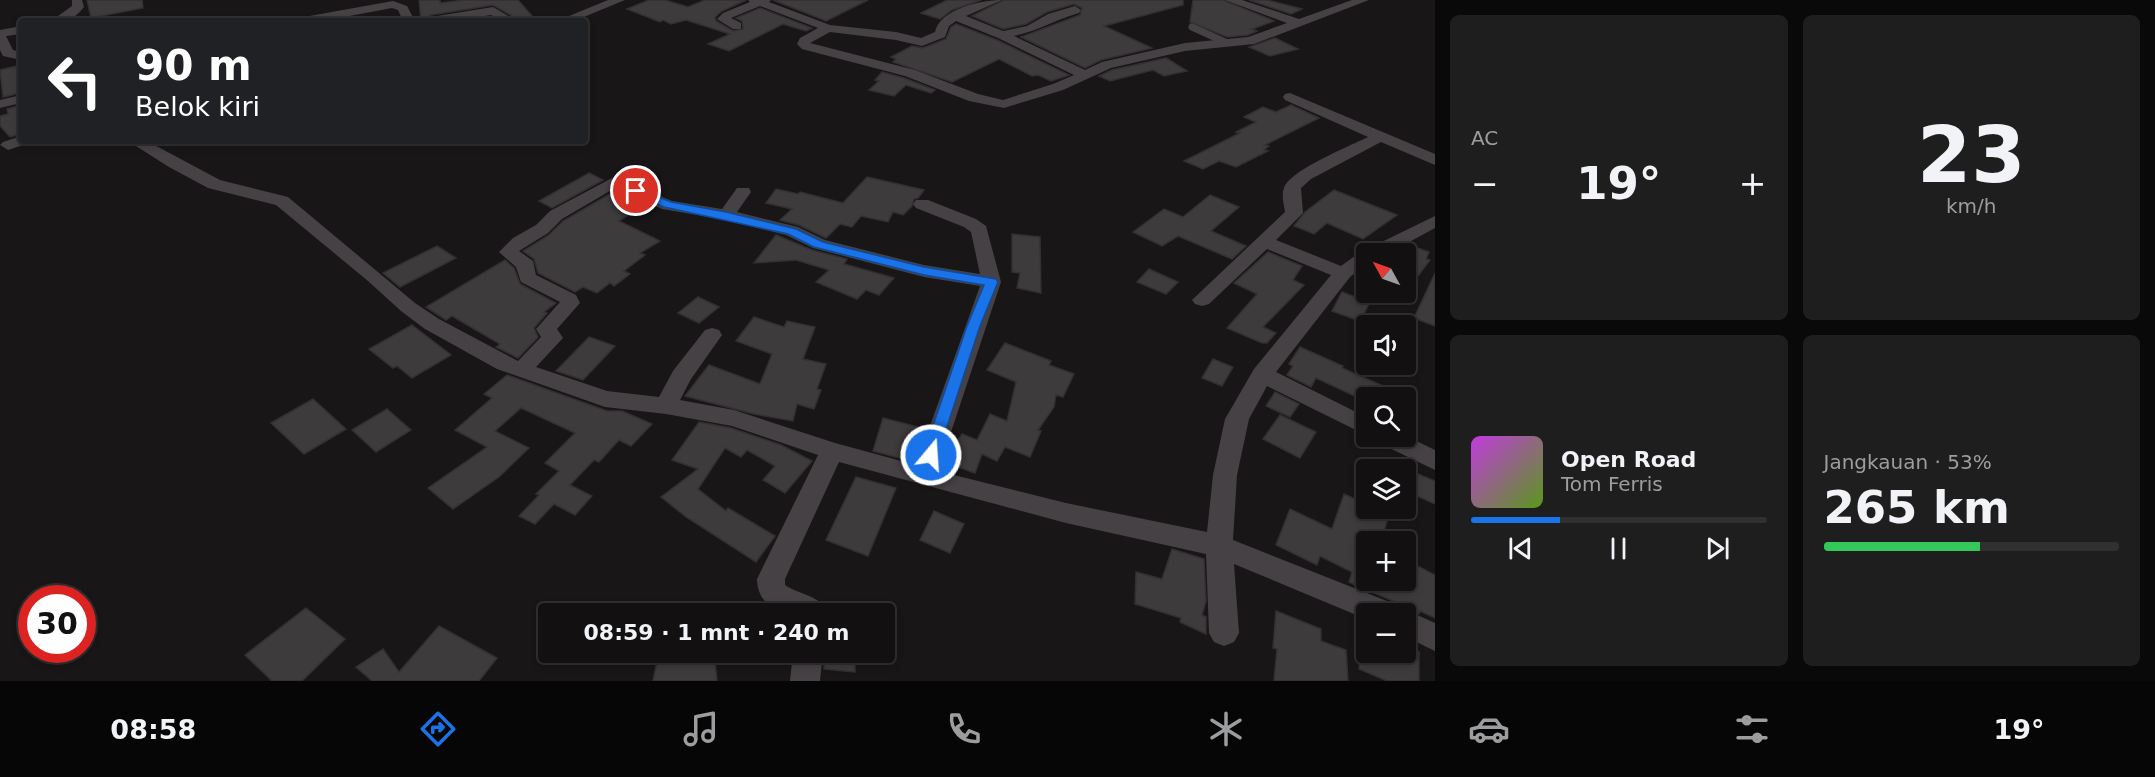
<!DOCTYPE html>
<html lang="id">
<head>
<meta charset="utf-8">
<style>
	:root { --surface:#121011; --page:#1f1e1f; --text:#f1f3f6; --muted:#9c9d9f; --line:#313031; --accent:#1a73e8 }
	body { margin:0; font-family:"DejaVu Sans",sans-serif; background:var(--page); color:var(--text); height:100vh; display:flex; flex-direction:column; font-size:22px; white-space:nowrap }
	* { box-sizing:border-box; margin:0 }
	p { font-size:20px; color:var(--muted) }
	.icon { flex:none; width:33px; height:33px; fill:none; stroke:currentColor; stroke-width:2; stroke-linecap:round; stroke-linejoin:round }
	.map { position:relative; flex:1; overflow:hidden }
	.panel { display:flex; flex-direction:column; gap:15px; padding:15px; background:#0a0909; width:720px }
	.panel>* { flex:none }
	.hud { position:absolute; left:18px; top:18px; width:570px; height:126px; border-radius:6px; box-shadow:0 3px 9px #0003,0 0 0 2px var(--line); background:#202124; color:#fff; overflow:hidden }
	.needle { width:39px; rotate:310deg }
	.tools { position:absolute; left:1356px; top:243px; display:grid; gap:12px }
	.tools a { display:grid; place-items:center; width:60px; height:60px; border-radius:6px; background:var(--surface); box-shadow:0 3px 9px #0003,0 0 0 2px var(--line); font-size:30px }
	.speed { position:absolute; left:18px; top:585px; display:flex; gap:12px; font-size:30px; font-weight:700; text-align:center }
	.speed>* { display:grid; place-content:center; width:78px; height:78px; border-radius:50%; background:var(--surface); box-shadow:0 3px 9px #0003,0 0 0 2px var(--line); line-height:1 }
	.speed .limit { border:9px solid #d22; background:#fff; color:#111 }
	.pin { position:absolute; display:grid; place-items:center; width:51px; height:51px; color:#fff; margin:-26px; border:3px solid #fff; border-radius:50%; box-shadow:0 2px 6px #0007 }
	.me { position:absolute; width:66px; margin:-33px; rotate:18deg; stroke-linejoin:round; filter:drop-shadow(0 0 4px #0008) }
	.turn { display:flex; align-items:center; gap:21px; height:126px; padding:0 18px; font-size:27px }
	.turn .icon { width:78px; height:78px; stroke-width:2.5 }
	.turn b { display:block; font-size:42px; line-height:51px }
	.big { font-size:45px; font-weight:800; line-height:1.1 }
	.panel .tile { flex:1; display:flex; flex-direction:column; justify-content:center; gap:9px; min-width:0; padding:0 21px; border-radius:9px; background:var(--page) }
	.panel .dial { align-items:center; gap:0 }
	.dial b { font-size:78px; line-height:1 }
	.song { display:flex; align-items:center; gap:18px }
	.cover { width:72px; height:72px; border-radius:9px; background:linear-gradient(135deg,hsl(290 70% 55%),hsl(90 70% 35%)) }
	.played { height:6px; border-radius:3px; background:linear-gradient(90deg,var(--accent) 30%,var(--line) 30%) }
	.keys { display:flex; justify-content:space-around; direction:ltr }
	.heat { display:flex; justify-content:space-between; align-items:center; font-size:33px; direction:ltr }
	.charge { height:9px; border-radius:4px; background:linear-gradient(90deg,#34c759 53%,var(--line) 0) }
	.panel .tiles { flex:1; display:grid; gap:15px; grid-template-columns:repeat(2,1fr) }
	.trip { position:absolute; left:538px; top:603px; width:357px; height:60px; border-radius:6px; background:var(--surface); box-shadow:0 3px 9px #0003,0 0 0 2px var(--line); font-weight:800; line-height:60px; text-align:center }
	.dock { display:flex; height:96px; justify-content:space-around; align-items:center; background:#070607; color:var(--muted) }
	.dock .icon { width:42px; height:42px }
	.dock .current { color:var(--accent) }
	.dock b { font-size:27px; color:var(--text) }
	main { display:flex; flex:1; min-height:0 }
	.map>svg:first-child { display:block }
</style>
</head>
<body>
<main>
<div class="map">
<svg width="1435" height="681" viewBox="0 0 1435 681">
	<rect width="100%" height="100%" fill="#181617"/>
	<g fill="#3e3b3d" stroke="#333032" stroke-width="1.5">
		<path d="M87,0H142L143,8L91,18Z"/>
		<path d="M419,0H440V3L464,0H518L533,17L519,20L493,5L431,15L421,21Z"/>
		<path d="M649,0H665L688,7L705,0H746L722,11L715,17L716,21L733,31L743,29L742,21L736,18L760,8L812,28L806,31L783,24L729,51L708,44L730,34L686,20L671,24L663,20L660,22L627,9Z"/>
		<path d="M773,0H868L826,21Z"/>
		<path d="M947,0H981L952,10L940,19L921,13Z"/>
		<path d="M1004,0H1183V5L1104,26L1152,48L1101,60L1085,68L1021,37L1080,15L1082,8L1074,4L1047,12L1026,24L1003,29L972,16Z"/>
		<path d="M1193,0H1223L1274,21L1252,29L1257,31L1248,35L1227,37L1190,22Z"/>
		<path d="M1249,0H1267L1302,9L1291,14Z"/>
		<path d="M956,24L997,40L1069,75L1051,81L1038,75L1032,76L999,59L952,82L893,62L896,59L891,57L912,46L923,48L946,39L951,27Z"/>
		<path d="M1275,38L1298,49L1270,56L1249,47Z"/>
		<path d="M1166,58L1187,71L1164,76L1153,70L1110,81L1099,76L1112,70Z"/>
		<path d="M21,65V93L3,97L0,70Z"/>
		<path d="M882,72L904,78L935,90L931,93L906,85L894,96L869,90L879,81L875,80Z"/>
		<path d="M21,105V134L10,137L0,126V116L8,114L7,109Z"/>
		<path d="M1291,105L1319,118L1265,145L1269,146L1264,150L1268,151L1236,167L1219,161L1203,169L1184,161L1240,133L1236,132L1256,122L1244,117L1263,107L1276,112Z"/>
		<path d="M589,173L603,180L552,208L539,201Z"/>
		<path d="M867,177L924,190L918,198L914,199L912,206L903,215L893,212L888,222L861,216L852,227L840,224L826,238L799,225L780,220L792,209L766,203L776,189L798,194L800,192L843,203Z"/>
		<path d="M1334,190L1397,215L1363,239L1327,223L1314,234L1294,226L1305,212Z"/>
		<path d="M615,191L644,203L639,206L641,207L619,221L660,241L640,253L645,255L624,271L630,274L614,286L610,283L597,293L583,287L575,292L538,273L534,259L523,251L549,235L563,221Z"/>
		<path d="M1210,195L1239,207L1211,231L1246,246L1232,259L1178,236L1162,246L1133,232L1164,209L1183,217Z"/>
		<path d="M1012,234L1040,237L1041,293L1017,288L1020,273L1012,272Z"/>
		<path d="M776,235L812,250L847,259L844,264L894,278L879,295L866,290L857,299L816,282L829,270L796,260L754,263Z"/>
		<path d="M1409,245L1429,252L1426,259L1430,260L1406,292V247Z"/>
		<path d="M437,246L456,258L400,287L383,273Z"/>
		<path d="M1268,252L1302,266L1293,280L1304,285L1263,327L1276,333L1267,343H1262L1227,328L1257,294L1234,283Z"/>
		<path d="M505,260L514,268L520,284L556,303L544,312L547,313L534,328L538,337L518,358L496,347L500,344L452,316L446,320L426,307Z"/>
		<path d="M1149,269L1178,282L1166,294L1137,282Z"/>
		<path d="M1435,273V326L1414,318Z"/>
		<path d="M1342,292L1355,297L1357,292H1375L1360,321L1332,311Z"/>
		<path d="M698,297L719,307L699,323L678,313Z"/>
		<path d="M754,317L784,327L787,321L815,327L803,359L826,364L817,389L821,390L814,409L797,404L793,421L754,414L685,396L709,365L760,384L772,354L736,341Z"/>
		<path d="M412,325L451,355L412,378L397,366L393,368L369,349Z"/>
		<path d="M589,337L615,346L583,380L556,371Z"/>
		<path d="M1005,343L1051,361L1049,365L1074,374L1063,397L1056,395L1054,407L1038,430L1041,431L1030,457L1005,447L997,461L982,454L975,473L944,462L962,434L977,440L990,414L1007,421L1016,382L987,370Z"/>
		<path d="M1300,347L1343,366L1342,368L1410,398H1359L1316,378L1311,387L1287,375L1293,366L1289,364Z"/>
		<path d="M1213,359L1233,367L1222,386L1202,378Z"/>
		<path d="M507,375L607,411H622L652,424L631,446L619,440L599,462L594,460L570,485L592,496L575,515L554,504L535,524L519,516L539,495L536,494L559,471L545,463L575,433L521,408L495,431L529,448L499,477L453,509L428,488L487,447L455,430L492,398L484,394Z"/>
		<path d="M1275,392L1299,404L1290,417L1266,406Z"/>
		<path d="M313,399L346,429L304,454L271,423Z"/>
		<path d="M387,409L411,430L376,452L352,430Z"/>
		<path d="M1280,415L1316,432L1300,458L1263,439Z"/>
		<path d="M883,418L926,429L915,462L873,451Z"/>
		<path d="M699,422L731,428L781,445L812,461L785,493L763,480L775,466L747,450L741,457L725,448L698,489L726,511L728,508L775,536L756,562L686,517L661,497L698,469L672,460Z"/>
		<path d="M1406,469L1435,481V504L1406,491Z"/>
		<path d="M856,477L896,488L868,556L826,540Z"/>
		<path d="M1344,494L1366,504V508H1376L1389,514L1381,542H1366V580H1406V560L1435,575V618L1420,611L1419,614L1407,608L1401,609L1398,603L1349,582L1352,572L1320,556L1317,565L1276,545L1290,509L1332,529Z"/>
		<path d="M934,511L964,524L950,553L920,540Z"/>
		<path d="M1172,549L1204,559L1206,601L1202,615L1206,617V634L1180,622L1181,618L1135,604L1136,572L1162,579Z"/>
		<path d="M306,608L345,639L302,681H272L245,655Z"/>
		<path d="M1276,611L1321,629V641L1346,650L1348,681H1274L1277,649L1273,648Z"/>
		<path d="M439,626L497,658L479,681H372L356,667L383,649L399,672Z"/>
		<path d="M659,652H714L717,681H653Z"/>
		<path d="M825,652H855V672L824,669Z"/>
		<path d="M1360,652H1419V681H1387L1359,669Z"/>
	</g>
	<g fill="none" stroke-linecap="round" stroke-linejoin="round">
		<path stroke="#464145" stroke-width="7" d="M1192,27L1225,42"/>
		<g fill="#464145" fill-rule="evenodd">
			<path d="M72,0H82L84,7C74,20 67,21 51,21L72,6Z"/>
			<path d="M608,0H625L574,21H557Z"/>
			<path d="M748,0H771L769,2L830,25L896,32L921,38L935,32C940,9 981,0 1002,0L966,16L1003,31L1027,26L1048,14L1075,6L1081,10L1079,13C1057,19 1038,31 1014,36L1085,70L1102,62L1185,43L1248,37L1287,23L1225,0H1242L1299,19L1352,0H1369L1254,44L1185,51L1111,68L1063,90L1004,108L969,101L905,76L802,49L797,44L800,38L818,28L760,6L731,18L741,23V29H733L717,19L723,13L750,2ZM956,21L998,38L1074,75L1053,84L1003,100L978,94L915,70L810,43L830,32L896,40L922,46L945,37L949,26Z"/>
			<path d="M393,1L407,6L415,21H403L398,10L392,8L323,21H298L304,17Z"/>
			<path d="M493,7L517,21H502L491,15L453,21H425L431,17Z"/>
			<path d="M21,26V34L6,36L13,50L21,52V60L3,56L0,50V30Z"/>
			<path d="M1290,93L1435,154V165L1381,142L1311,179L1301,188L1303,213L1276,240L1341,266L1359,253L1435,216V228L1387,254H1366V265L1350,277L1276,372L1366,417V435L1267,386L1249,419L1237,475L1233,540L1397,605L1400,612L1406,610L1435,623V651L1406,637V614H1366V619L1234,564L1239,633L1234,642L1224,646L1214,642L1209,633L1206,554L1066,523L839,462L785,579V585C801,596 820,594 829,614C801,614 758,618 757,579L818,455L732,426L666,414L605,407L497,369L425,329L401,311L368,281L276,205L208,188L169,167L128,141H147L220,180L288,197L415,303L439,319L518,361L541,337L536,329L560,302L521,282L516,267L499,252L513,238L536,225L550,211L614,177L672,201L722,209L737,188H749L751,192L737,212L798,227L825,240L924,265L980,274L971,232L964,227L916,208L913,204L916,200H928L976,219L986,226L1001,282L938,471L1066,503L1207,532L1213,475L1225,419L1254,369L1331,275L1267,249L1209,304L1202,306L1195,304L1192,300L1285,212C1284,205 1281,195 1284,188C1290,170 1350,146 1368,137L1285,100L1283,97L1285,94ZM615,188L662,209L726,220L786,235L813,248L924,277L980,286L916,465L835,443L734,410L680,400L691,379L722,335L719,330L712,328L705,330L673,371L659,397L607,391L536,367L563,338L557,329L580,303L576,295L536,275L533,261L519,251L548,233L562,219Z"/>
			<path d="M21,95V103L0,108V100Z"/>
			<path d="M21,136V141H29L26,144L8,150L0,145L3,142Z"/>
			<path d="M1373,436H1406L1435,450V470L1377,442Z"/>
			<path d="M793,652H823L820,681H790Z"/>
		</g>
	</g>
	<path fill="#1a73e8" stroke="#114b97" stroke-width="1.5" d="M636,188L671,202L726,212L796,229L823,242L924,267L996,279L998,282L980,326L936,460H925L923,455L967,326L984,285L924,275L814,247L788,234L664,207L632,193V189Z"/>
</svg>
<div class="tools">
<a><svg class="needle" viewBox="-14 -14 28 28"><path d="M0-13l5 13h-10z" fill="#e53935"/><path d="M0 13l5-13h-10z" fill="#9c9d9f"/></svg></a>
<a><svg class="icon" aria-label="sound" viewBox="0 0 24 24"><path d="M4 9h4l5-4v14l-5-4H4zM17 9q2 3 0 6"/></svg></a>
<a><svg class="icon" aria-label="search" viewBox="0 0 24 24"><circle cx="10" cy="10" r="6"/><path d="M15 15l6 6"/></svg></a>
<a><svg class="icon" aria-label="layers" viewBox="0 0 24 24"><path d="M12 4l9 5-9 5-9-5zM3 14l9 5 9-5"/></svg></a>
<a>+</a>
<a>−</a>
</div>
<div class="speed"><div class="limit">30</div></div>
<div class="pin" style="left:636px;top:191px;background:#d93025"><svg class="icon" aria-label="arrive" viewBox="0 0 24 24"><path d="M6 21V4h12l-3 4 3 4H6"/></svg></div>
<svg class="me" style="left:931px;top:455px" viewBox="-20 -20 40 40"><circle r="17" fill="#1a73e8" stroke="#fff" stroke-width="3"/><path d="M0-11L8 9 0 5-8 9z" fill="#fff"/></svg>
<div class="trip">08:59 · 1 mnt · 240 m</div>
<div class="hud">
<div class="turn"><svg class="icon" aria-label="left" viewBox="0 0 24 24"><path d="M17 20v-9H6M10 6l-5 5 5 5"/></svg><div><b>90 m</b>Belok kiri</div></div>
</div>
</div>
<section class="panel">
<div class="tiles">
<div class="tile"><p>AC</p>
<div class="heat"><a>−</a><b class="big">19°</b><a>+</a></div>
</div>
<div class="tile dial"><b>23</b><p>km/h</p></div>
<div class="tile">
<div class="song"><i class="cover"></i><div><b>Open Road</b><p>Tom Ferris</p></div></div>
<div class="played"></div>
<div class="keys"><svg class="icon" aria-label="previous" viewBox="0 0 24 24"><path d="M18 5L8 12l10 7zM5 5v14"/></svg><svg class="icon" aria-label="pause" viewBox="0 0 24 24"><path d="M8 5v14M16 5v14"/></svg><svg class="icon" aria-label="next" viewBox="0 0 24 24"><path d="M6 5l10 7-10 7zM19 5v14"/></svg></div>
</div>
<div class="tile"><p>Jangkauan · 53%</p><b class="big">265 km</b><div class="charge"></div></div>
</div>
</section>
</main>
<nav class="dock">
<b>08:58</b>
<svg class="icon current" aria-label="directions" viewBox="0 0 24 24"><path d="M12 3l9 9-9 9-9-9zM9 14v-3h6M13 9l2 2-2 2"/></svg>
<svg class="icon" aria-label="music" viewBox="0 0 24 24"><path d="M9 18V5l10-2v13"/><circle cx="6" cy="18" r="3"/><circle cx="16" cy="16" r="3"/></svg>
<svg class="icon" aria-label="phone" viewBox="0 0 24 24"><path d="M5 4h4l2 5-3 2q2 4 5 5l2-3 5 2v4C11 20 4 13 5 4z"/></svg>
<svg class="icon" aria-label="climate" viewBox="0 0 24 24"><path d="M12 3v18M4 7l16 10M4 17L20 7"/></svg>
<svg class="icon" aria-label="car" viewBox="0 0 24 24"><path d="M5 17H2v-5l4-1 3-4h7l3 4 3 1v5h-3M9 17h6M6 11h13"/><circle cx="7" cy="17" r="2"/><circle cx="17" cy="17" r="2"/></svg>
<svg class="icon" aria-label="filters" viewBox="0 0 24 24"><path d="M4 7h16M4 17h16"/><circle cx="9" cy="7" r="2"/><circle cx="15" cy="17" r="2"/></svg>
<b>19°</b>
</nav>
</body>
</html>
